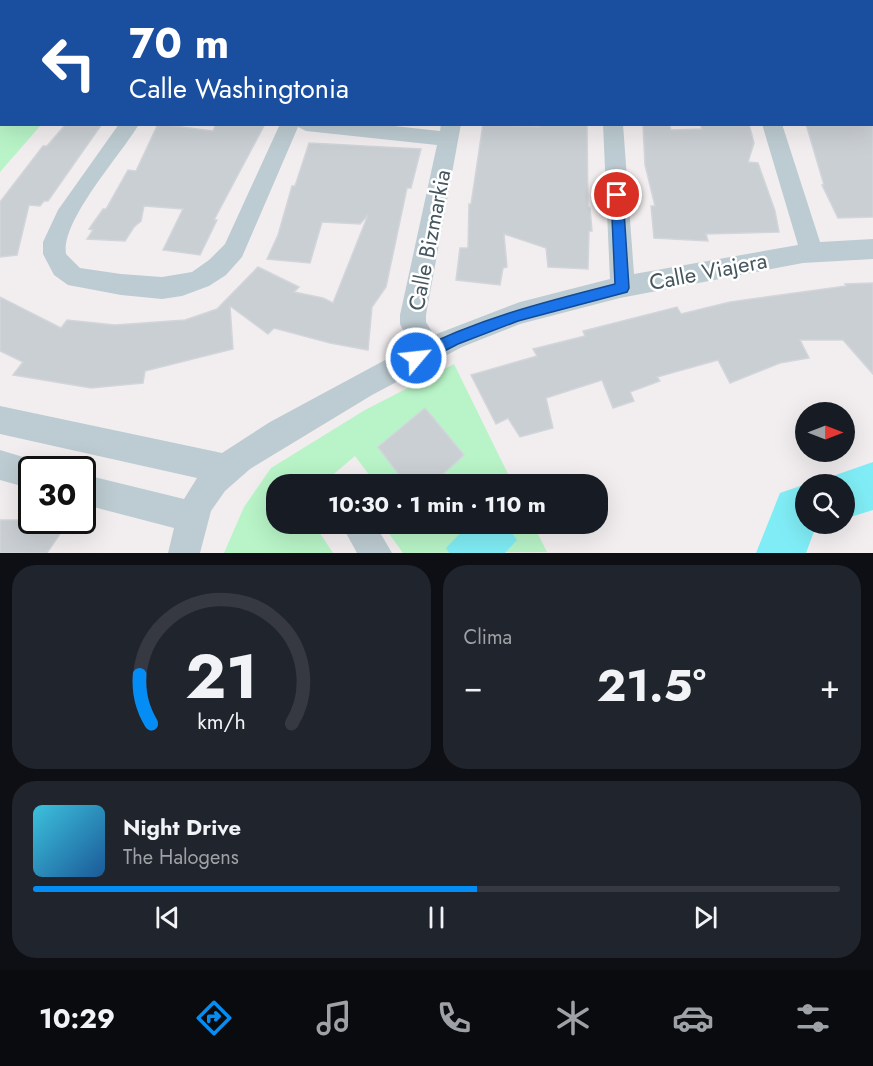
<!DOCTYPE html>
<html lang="es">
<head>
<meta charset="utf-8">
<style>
	:root { --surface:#171b24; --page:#20242c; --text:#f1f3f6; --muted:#9ea1a6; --line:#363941; --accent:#048ef5 }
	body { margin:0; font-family:Jost,sans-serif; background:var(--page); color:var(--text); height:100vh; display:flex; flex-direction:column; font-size:22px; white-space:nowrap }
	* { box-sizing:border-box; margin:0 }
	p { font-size:20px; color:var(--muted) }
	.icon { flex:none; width:33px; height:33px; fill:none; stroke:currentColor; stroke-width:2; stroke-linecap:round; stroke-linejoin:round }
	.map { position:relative; height:553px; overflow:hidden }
	.drawer { display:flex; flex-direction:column; gap:12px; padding:12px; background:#0d0f14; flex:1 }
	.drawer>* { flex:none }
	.hud { position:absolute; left:0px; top:0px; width:873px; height:126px; box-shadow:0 6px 24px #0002; background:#1a4fa0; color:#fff; overflow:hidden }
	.needle { width:39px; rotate:90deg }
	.buttons { position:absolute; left:795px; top:402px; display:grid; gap:12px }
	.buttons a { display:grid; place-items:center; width:60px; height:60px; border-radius:50%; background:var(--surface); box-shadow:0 6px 24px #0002; font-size:30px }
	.speed { position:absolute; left:18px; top:456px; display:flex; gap:12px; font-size:30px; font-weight:700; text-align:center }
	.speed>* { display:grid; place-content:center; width:78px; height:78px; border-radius:50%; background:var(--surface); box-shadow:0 6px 24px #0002; line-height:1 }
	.speed .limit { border:3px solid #111; border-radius:9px; background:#fff; color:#111 }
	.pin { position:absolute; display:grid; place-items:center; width:51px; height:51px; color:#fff; margin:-26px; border:3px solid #fff; border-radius:50%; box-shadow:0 2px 6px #0007 }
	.me { position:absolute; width:66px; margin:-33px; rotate:62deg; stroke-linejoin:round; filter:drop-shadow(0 0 4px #0008) }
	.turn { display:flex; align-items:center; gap:21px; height:126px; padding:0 30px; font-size:27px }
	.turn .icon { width:78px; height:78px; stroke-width:2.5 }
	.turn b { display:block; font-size:42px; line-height:51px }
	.big { font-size:45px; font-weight:700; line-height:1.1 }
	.drawer .card { flex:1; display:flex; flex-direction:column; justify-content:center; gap:9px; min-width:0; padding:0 21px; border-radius:24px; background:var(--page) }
	.drawer .dial { align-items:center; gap:0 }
	.dial svg { height:156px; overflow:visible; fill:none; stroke:var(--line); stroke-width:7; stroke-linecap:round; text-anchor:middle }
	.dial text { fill:var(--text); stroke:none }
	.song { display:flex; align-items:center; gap:18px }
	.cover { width:72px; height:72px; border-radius:9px; background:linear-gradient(135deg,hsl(190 70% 55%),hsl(210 70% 35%)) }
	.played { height:6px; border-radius:3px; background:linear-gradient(90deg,var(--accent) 55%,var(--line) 55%) }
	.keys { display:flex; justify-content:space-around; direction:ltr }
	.heat { display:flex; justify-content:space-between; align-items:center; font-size:33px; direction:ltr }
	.drawer .tiles { flex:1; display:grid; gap:12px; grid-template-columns:1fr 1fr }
	.card:last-child { grid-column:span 2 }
	.trip { position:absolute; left:266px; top:474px; width:342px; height:60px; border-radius:24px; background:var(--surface); box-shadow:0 6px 24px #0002; font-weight:700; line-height:60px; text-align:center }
	.tab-bar { display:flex; height:96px; justify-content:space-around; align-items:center; background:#090b0e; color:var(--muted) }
	.tab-bar .icon { width:42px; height:42px }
	.tab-bar .current { color:var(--accent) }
	.tab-bar b { font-size:27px; color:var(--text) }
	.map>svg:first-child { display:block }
</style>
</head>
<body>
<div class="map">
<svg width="873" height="553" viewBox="0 0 873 553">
	<rect width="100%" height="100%" fill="#f2eeef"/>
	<g fill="#b8f4c7">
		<path d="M0,0H146L2,2V124L41,125L0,172Z"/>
		<path d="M454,364L513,484H376L355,456L322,484H276V524H314L333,553H224L244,507L271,468L365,410Z"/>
		<path d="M395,524H533L547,552L403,553L387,531Z"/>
	</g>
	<path fill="#80edf6" d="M466,524H515L509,529L517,540L505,553H449L446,548L467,526Z"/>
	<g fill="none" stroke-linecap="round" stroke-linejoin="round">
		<g fill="#80edf6" fill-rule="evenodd">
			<path d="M873,462V510L844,519V484H824L827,478Z"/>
			<path d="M806,484H808H806V524H824L815,529L806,553H756L780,493Z"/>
		</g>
	</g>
	<g fill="#cacfd4" stroke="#d2d6db" stroke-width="1.5">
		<path d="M66,124H102L48,201H44L40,206L29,205L17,255L0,257V202L43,146H47Z"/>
		<path d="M158,124L213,131L216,124H265L214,220H217L200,255L163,250L183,209L144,206L141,221L134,227L125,241L87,239L93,230L89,229L103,209H106L128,170L136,171Z"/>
		<path d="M483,124L539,127V124L587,125L588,206L590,208L592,231H589L588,269L548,267L546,248L504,234L507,267L503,268L500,285L456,280L460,248H468L469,204H471Z"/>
		<path d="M643,124H669L671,130L702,129L700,124H749L754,143L748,162L758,163L775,211L779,232L706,234L708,241L654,238L651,206H655L645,165Z"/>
		<path d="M806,124H873V217L838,218L822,185H824Z"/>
		<path d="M309,143L421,149L411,188H407L386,287L372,307L368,350L330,343L274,328L268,334L230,306L233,349L145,371L143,383L91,388L13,375L23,362L0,351V297L61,328L67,320L115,325L185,320L217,309L258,267L299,287L294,292L323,298L333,303L368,215L360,224L322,222L310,263L267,259L278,235L292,186H295Z"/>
		<path d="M873,283V374L843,340H800L809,358L780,363L730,383L718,360L657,377L660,381L630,392L634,401L613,408L602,380L546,398L553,428L520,437L508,418L496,424L471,375L537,356L533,349L585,336L583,331L677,307L681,314L730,302L846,286L845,284Z"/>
		<path d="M425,408L464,455L432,484H406L378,447Z"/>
		<path d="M0,520H46L64,528L47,553H0Z"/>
	</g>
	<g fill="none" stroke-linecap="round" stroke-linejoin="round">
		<g fill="#bdccd2" fill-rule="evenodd">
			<path d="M119,124H139C121,155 61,220 66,254L80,268L121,274L162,277L192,272L209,260L225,244L280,124H376L440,131L441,124H461L426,315V322L434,335L520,302L610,279L603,124H623L634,274L798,245L762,124H782L820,242L873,239V259L803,263L620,298L520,324L462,347L372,395L250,469L225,491L211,511L200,553H168L174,528L82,504V474L184,499L197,478L0,434V406L222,453L270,422L411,346L400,324V315L437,145L306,131L298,127L242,257L226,275L209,286L182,296L162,299L121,295L68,285L54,275L43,254V242L58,210Z"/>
			<path d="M0,450L43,463L45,470H32V489L0,480Z"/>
			<path d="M341,524H375L392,553H357Z"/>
		</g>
	</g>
	<path fill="#1a73e8" stroke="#114b97" stroke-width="1.5" d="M617,190L623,195L629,288L627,292L518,321L458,344L421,363L416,365L411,363L409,358L411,353C476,319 544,302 615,284L611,195Z"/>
	<g text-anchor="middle" stroke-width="5" stroke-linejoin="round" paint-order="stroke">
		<g font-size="22" fill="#45565e" stroke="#fff">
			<text transform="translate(429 240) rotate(-79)" y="8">Calle Bizmarkia</text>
			<text transform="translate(708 271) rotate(-11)" y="8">Calle Viajera</text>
		</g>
	</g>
</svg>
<div class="buttons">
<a><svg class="needle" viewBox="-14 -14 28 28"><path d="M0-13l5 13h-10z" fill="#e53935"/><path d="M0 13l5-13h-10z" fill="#9ea1a6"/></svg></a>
<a><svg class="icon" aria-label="search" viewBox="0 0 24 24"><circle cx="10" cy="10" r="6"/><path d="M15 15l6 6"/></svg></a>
</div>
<div class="speed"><div class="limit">30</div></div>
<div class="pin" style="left:617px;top:195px;background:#d93025"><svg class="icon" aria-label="arrive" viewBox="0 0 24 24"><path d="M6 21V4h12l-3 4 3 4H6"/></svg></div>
<svg class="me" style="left:416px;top:358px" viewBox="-20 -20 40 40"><circle r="17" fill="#1a73e8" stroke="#fff" stroke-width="3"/><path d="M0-11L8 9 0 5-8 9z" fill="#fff"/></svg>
<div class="trip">10:30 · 1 min · 110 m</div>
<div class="hud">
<div class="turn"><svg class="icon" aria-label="left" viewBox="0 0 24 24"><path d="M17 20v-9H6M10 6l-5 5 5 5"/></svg><div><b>70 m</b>Calle Washingtonia</div></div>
</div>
</div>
<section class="drawer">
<div class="tiles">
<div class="card dial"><svg viewBox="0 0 100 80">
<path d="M14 69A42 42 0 1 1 86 69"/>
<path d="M14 69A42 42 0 0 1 8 44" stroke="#048ef5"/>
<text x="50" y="56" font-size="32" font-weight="700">21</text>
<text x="50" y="72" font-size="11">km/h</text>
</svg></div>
<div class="card"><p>Clima</p>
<div class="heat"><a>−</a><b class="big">21.5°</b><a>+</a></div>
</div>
<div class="card">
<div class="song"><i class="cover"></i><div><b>Night Drive</b><p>The Halogens</p></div></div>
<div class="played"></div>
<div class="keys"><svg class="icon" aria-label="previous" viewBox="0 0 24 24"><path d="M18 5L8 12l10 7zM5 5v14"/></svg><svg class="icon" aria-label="pause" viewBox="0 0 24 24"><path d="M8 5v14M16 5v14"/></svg><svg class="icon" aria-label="next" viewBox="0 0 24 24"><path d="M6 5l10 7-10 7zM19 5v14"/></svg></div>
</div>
</div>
</section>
<nav class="tab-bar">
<b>10:29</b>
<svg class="icon current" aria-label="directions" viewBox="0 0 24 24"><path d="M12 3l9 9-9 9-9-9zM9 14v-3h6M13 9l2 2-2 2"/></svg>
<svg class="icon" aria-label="music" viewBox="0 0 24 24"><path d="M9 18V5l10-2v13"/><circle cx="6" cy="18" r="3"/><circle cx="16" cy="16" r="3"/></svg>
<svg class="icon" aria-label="phone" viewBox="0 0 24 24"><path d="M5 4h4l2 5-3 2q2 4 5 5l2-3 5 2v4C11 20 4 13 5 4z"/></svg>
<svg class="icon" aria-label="climate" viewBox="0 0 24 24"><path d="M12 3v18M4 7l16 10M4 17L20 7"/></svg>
<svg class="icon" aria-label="car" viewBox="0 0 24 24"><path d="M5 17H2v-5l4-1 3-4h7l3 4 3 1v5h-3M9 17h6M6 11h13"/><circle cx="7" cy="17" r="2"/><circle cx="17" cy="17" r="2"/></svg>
<svg class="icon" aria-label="filters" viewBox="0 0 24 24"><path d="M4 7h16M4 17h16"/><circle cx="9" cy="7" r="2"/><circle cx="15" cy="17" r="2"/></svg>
</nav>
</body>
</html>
